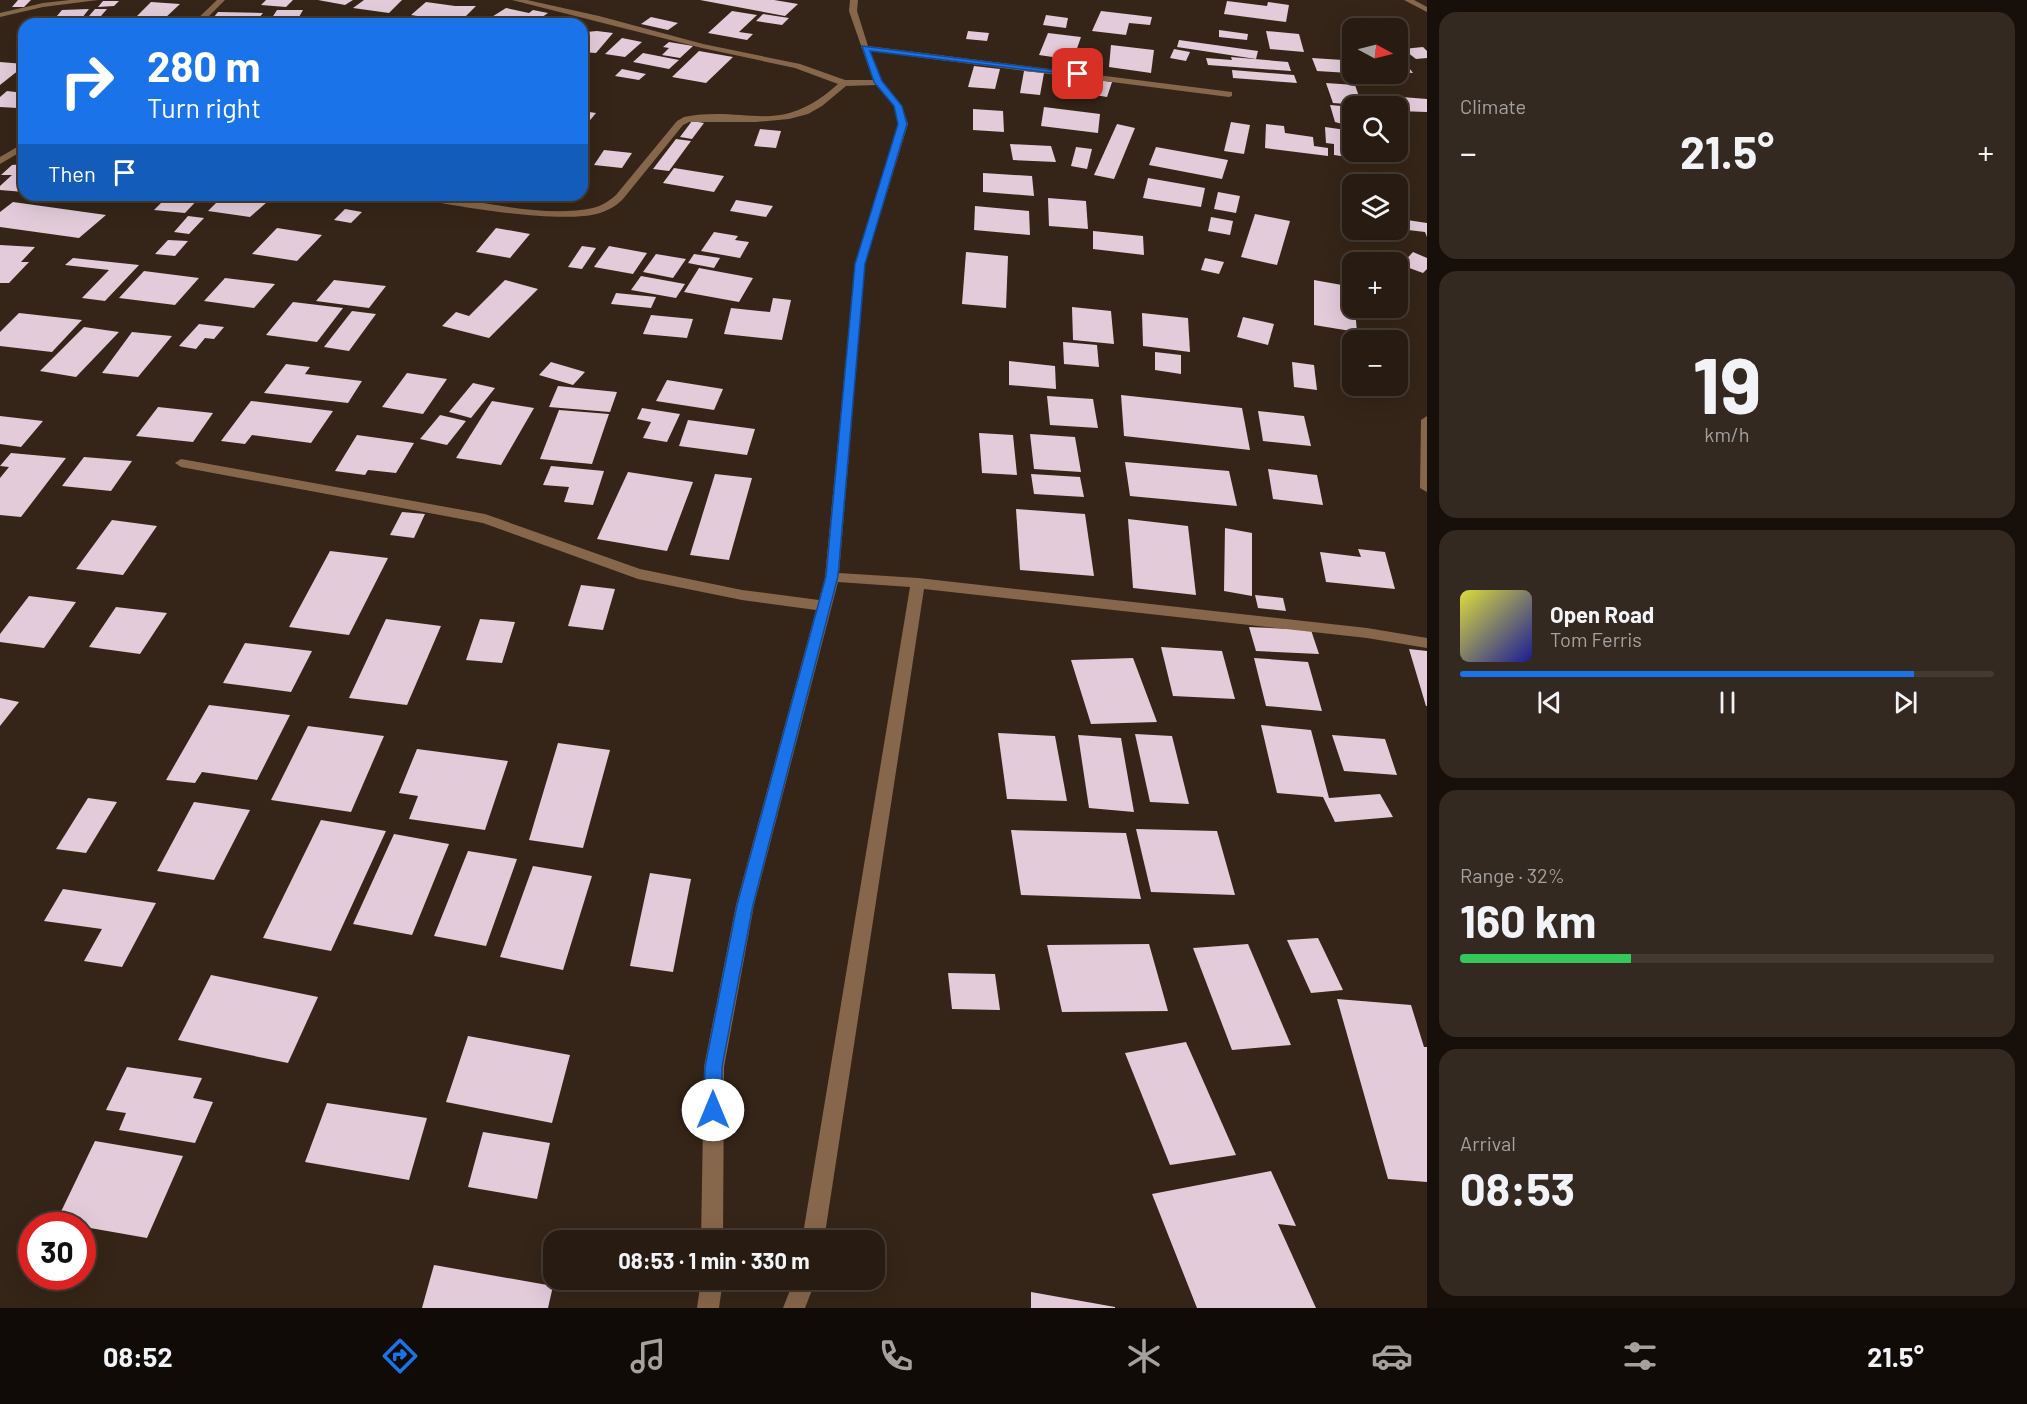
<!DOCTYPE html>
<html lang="en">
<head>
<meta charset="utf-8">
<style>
	:root { --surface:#281c12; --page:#342920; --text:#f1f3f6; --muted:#a5a19f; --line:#443a32; --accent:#1a73e8 }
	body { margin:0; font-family:Barlow,sans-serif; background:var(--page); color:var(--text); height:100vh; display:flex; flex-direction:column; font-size:22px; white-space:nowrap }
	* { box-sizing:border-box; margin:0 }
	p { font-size:20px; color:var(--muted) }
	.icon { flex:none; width:33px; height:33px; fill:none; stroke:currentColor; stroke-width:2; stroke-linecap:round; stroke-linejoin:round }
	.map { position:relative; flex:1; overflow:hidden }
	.panel { display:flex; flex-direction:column; gap:12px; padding:12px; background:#160f0a; width:600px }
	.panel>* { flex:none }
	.banner { position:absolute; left:18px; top:18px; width:570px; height:183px; border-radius:18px; box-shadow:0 6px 24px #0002,0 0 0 2px var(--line); background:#1a73e8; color:#fff; overflow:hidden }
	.needle { width:39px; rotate:97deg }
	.tools { position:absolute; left:1342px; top:18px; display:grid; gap:12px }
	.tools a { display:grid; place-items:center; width:66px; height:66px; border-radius:12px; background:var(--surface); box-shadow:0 6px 24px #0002,0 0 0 2px var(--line); font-size:30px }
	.speed { position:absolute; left:18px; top:1212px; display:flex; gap:12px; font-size:30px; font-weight:700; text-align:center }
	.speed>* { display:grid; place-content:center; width:78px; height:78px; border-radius:50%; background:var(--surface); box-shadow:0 6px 24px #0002,0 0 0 2px var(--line); line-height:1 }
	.speed .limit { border:9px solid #d22; background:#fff; color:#111 }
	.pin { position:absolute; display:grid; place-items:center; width:51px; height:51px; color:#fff; margin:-26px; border-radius:12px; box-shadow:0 3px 9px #0006 }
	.me { position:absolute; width:66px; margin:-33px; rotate:0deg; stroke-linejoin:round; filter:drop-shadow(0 0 4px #0008) }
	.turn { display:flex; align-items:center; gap:21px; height:126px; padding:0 30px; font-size:27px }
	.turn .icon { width:78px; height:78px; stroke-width:2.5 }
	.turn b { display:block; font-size:42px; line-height:51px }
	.then { display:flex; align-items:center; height:57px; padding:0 30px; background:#0003; gap:12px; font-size:22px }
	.big { font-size:45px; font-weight:700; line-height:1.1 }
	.panel .card { flex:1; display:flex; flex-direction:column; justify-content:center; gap:9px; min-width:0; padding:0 21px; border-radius:18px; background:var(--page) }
	.panel .dial { align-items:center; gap:0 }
	.dial b { font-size:78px; line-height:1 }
	.song { display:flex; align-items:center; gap:18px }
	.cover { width:72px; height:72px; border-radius:9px; background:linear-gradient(135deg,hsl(60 70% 55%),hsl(240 70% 35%)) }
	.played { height:6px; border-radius:3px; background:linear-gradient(90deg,var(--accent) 85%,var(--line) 85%) }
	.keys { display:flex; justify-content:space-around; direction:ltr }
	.heat { display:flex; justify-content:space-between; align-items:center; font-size:33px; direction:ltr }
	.charge { height:9px; border-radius:4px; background:linear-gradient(90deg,#34c759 32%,var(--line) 0) }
	.trip { position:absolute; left:543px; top:1230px; width:342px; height:60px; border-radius:18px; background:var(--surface); box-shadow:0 6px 24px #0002,0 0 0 2px var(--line); font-weight:700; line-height:60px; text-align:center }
	.tabs { display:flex; height:96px; justify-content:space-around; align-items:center; background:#100b07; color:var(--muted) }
	.tabs .icon { width:42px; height:42px }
	.tabs .current { color:var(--accent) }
	.tabs b { font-size:27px; color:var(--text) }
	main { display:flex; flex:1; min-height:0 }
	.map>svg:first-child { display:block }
</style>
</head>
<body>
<main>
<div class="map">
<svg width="1427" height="1308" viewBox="0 0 1427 1308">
	<rect width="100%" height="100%" fill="#352518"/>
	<g fill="#e3cbda">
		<path d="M18,0H31L24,7H12Z"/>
		<path d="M266,0H293L286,7L261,5Z"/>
		<path d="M318,0H353L345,5Z"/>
		<path d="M364,0H402L389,13L353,8Z"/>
		<path d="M700,0H774L798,4L785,16Z"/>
		<path d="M103,1H119L114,6L98,7Z"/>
		<path d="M1227,1L1267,6L1268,2L1289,5L1286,22L1224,14Z"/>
		<path d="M151,2L180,4L163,20L134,19Z"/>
		<path d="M426,2L455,6H476L459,23L411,15Z"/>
		<path d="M506,8L529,13L533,10L548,13L532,24H506L487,20Z"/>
		<path d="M89,9L78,23H51L62,10Z"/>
		<path d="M95,9H107L101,16H89Z"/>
		<path d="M277,10H303L299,17H306L302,24H268Z"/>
		<path d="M732,11L757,15L739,32L753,34L747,40L708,33Z"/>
		<path d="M1101,11L1152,17L1150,25L1129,23L1126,35L1092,31Z"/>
		<path d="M218,12L263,13L254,24H208Z"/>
		<path d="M763,14L789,18L782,25L756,21Z"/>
		<path d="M1046,15L1068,18L1066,28L1043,25Z"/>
		<path d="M651,17L678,23L668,30L641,24Z"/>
		<path d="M561,19L581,22L554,24Z"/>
		<path d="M1219,30L1248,34L1247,40L1219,37Z"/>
		<path d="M597,31L613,33L596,53L582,52V36L586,32Z"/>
		<path d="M968,31L989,33L987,41L966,39Z"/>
		<path d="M1266,31L1299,34L1304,52L1270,49Z"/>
		<path d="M1048,33L1081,37L1073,60L1039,55Z"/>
		<path d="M622,38L642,42L625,57L605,54Z"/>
		<path d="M1179,40L1258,51L1256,59L1177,47Z"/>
		<path d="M669,42L693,46L680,58L662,55L669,48L663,47Z"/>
		<path d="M1111,45L1154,50L1151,73L1109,67Z"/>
		<path d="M1423,47L1427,51V58L1416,59L1403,49Z"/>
		<path d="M1174,49L1190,52L1186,61L1170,58Z"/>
		<path d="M699,51L733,57L706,83L672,77Z"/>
		<path d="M643,53L679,60L669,69L633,62Z"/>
		<path d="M1231,57L1288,62L1291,71L1208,65L1206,58L1232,60Z"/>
		<path d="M1312,58L1343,60L1349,73L1317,71Z"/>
		<path d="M1398,59H1402L1413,73L1398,72Z"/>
		<path d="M0,62L24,64V66L0,85Z"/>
		<path d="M974,66L1000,69L995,89L968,87Z"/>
		<path d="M622,69L646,74L639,80L615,76Z"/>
		<path d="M1232,70L1294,75L1297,83L1233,78Z"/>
		<path d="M1024,71L1044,73L1040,95L1020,93Z"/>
		<path d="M1075,77L1112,82L1107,97L1077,92L1080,86L1072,85Z"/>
		<path d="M1326,83L1355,85L1362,105L1333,103Z"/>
		<path d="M7,91L24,93V103L18,108L0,107V97Z"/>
		<path d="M1389,96L1427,99V112L1398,111V106H1395Z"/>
		<path d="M1330,105L1353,107V127L1335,122Z"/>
		<path d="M1044,107L1100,114L1098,133L1041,126Z"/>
		<path d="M973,109L1003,111L1004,132L973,130Z"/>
		<path d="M582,111L596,113L586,125L582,124Z"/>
		<path d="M692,121L704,123L692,139L680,137Z"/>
		<path d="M1231,122L1250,125L1244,154L1224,151Z"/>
		<path d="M1117,124L1135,128L1114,179L1094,175Z"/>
		<path d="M1266,124L1284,126L1285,133L1313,137L1314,146L1328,148V156L1265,148Z"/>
		<path d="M1325,127L1353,131V152H1375L1376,161L1334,155V144L1326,143Z"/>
		<path d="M760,129L781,131L776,148L754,146Z"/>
		<path d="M676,139L691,141L669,171L653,169Z"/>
		<path d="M1010,144L1051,146L1056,162L1013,160Z"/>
		<path d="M1076,147L1092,149L1087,169L1071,166Z"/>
		<path d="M1156,147L1228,160L1222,179L1149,165Z"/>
		<path d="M604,150L632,153L622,168L594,165Z"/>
		<path d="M24,164V192L0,190V186L12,175H1L12,165Z"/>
		<path d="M674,168L724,176L714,192L663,183Z"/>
		<path d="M983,173L1032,176L1034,196L983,192Z"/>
		<path d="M1148,178L1205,188L1201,207L1143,198Z"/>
		<path d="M1218,192L1240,196L1236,213L1214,209Z"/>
		<path d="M89,195H114L108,201L85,199Z"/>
		<path d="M169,195H202L185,213L154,210Z"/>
		<path d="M224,195H275L250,217L208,211Z"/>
		<path d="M530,195H572L568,203L527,200Z"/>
		<path d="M1048,198L1086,201L1088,229L1049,226Z"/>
		<path d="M736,200L773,206L766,217L730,211Z"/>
		<path d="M13,202L106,215L79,238L0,227V212Z"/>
		<path d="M975,206L1029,211L1030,235L974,230Z"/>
		<path d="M345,209L362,212L351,223L334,220Z"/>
		<path d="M1255,214L1290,221L1277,265L1241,257Z"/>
		<path d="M188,216L204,218L189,234L174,232Z"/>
		<path d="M1211,217L1233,221L1230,235L1208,231Z"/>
		<path d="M1407,220L1427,223V237L1425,232L1408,230Z"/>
		<path d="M277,228L322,235L297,261L252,254Z"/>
		<path d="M496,228L530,234L510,258L476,252Z"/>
		<path d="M1093,231L1143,236L1144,255L1093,249Z"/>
		<path d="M714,232L738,236L735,240L749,242L740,258L701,251Z"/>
		<path d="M168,240L188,241L175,256L155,254Z"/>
		<path d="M0,245L35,247L21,262H29L9,283H0Z"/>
		<path d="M582,246L596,248L582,269L568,267Z"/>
		<path d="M609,246L647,253L633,274L594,267Z"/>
		<path d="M966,252L1008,256L1006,308L962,304Z"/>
		<path d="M1413,252L1427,258V269L1423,273L1401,265Z"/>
		<path d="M656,254L686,259L673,278L643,272Z"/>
		<path d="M694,254L720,258L714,268L688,263Z"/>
		<path d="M73,258L139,265L105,301L82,298L109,270L65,265Z"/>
		<path d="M1205,258L1224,262L1219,274L1201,270Z"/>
		<path d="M699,268L753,278L739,302L684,292Z"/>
		<path d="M144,271L199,278L175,305L119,298Z"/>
		<path d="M641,276L685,284L676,298L631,290Z"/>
		<path d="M225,278L275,284L254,308L204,301Z"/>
		<path d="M334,280L386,286L369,308L316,301Z"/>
		<path d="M505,280L538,289L489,338L442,326L456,312L469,316Z"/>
		<path d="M1314,280L1353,287L1357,332L1314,325Z"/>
		<path d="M616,293L656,297L651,308L611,304Z"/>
		<path d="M773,298L791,300L782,340L724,334L731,308L770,312Z"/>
		<path d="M293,302L343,308L317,342L266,335Z"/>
		<path d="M1072,307L1111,311L1114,344L1073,340Z"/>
		<path d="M352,311L376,314L349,351L324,347Z"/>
		<path d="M19,313L82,320L52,352L0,346V332Z"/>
		<path d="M1142,313L1188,318L1190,352L1143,346Z"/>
		<path d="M651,315L693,319L687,338L643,334Z"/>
		<path d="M1243,317L1274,324L1268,345L1237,337Z"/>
		<path d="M199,324L224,327L214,339L205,338L196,349L179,346Z"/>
		<path d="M84,327L119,332L76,377L40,371Z"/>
		<path d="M132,332L172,336L138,377L102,373Z"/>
		<path d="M1063,342L1097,345L1099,367L1064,364Z"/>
		<path d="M1155,352L1181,355V374L1155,370Z"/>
		<path d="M1009,361L1055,366L1056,389L1009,385Z"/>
		<path d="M551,362L585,372L573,385L539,375Z"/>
		<path d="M1292,362L1314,365L1317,390L1294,387Z"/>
		<path d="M286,364L310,367L305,374L362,381L348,403L264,393Z"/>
		<path d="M407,373L447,379L423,414L382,407Z"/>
		<path d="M667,380L723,389L714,410L656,401Z"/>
		<path d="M473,383L495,388L471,418L449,412Z"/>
		<path d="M558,386L617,392L610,412L549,407Z"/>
		<path d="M1121,395L1242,408L1250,450L1124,436Z"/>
		<path d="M1047,396L1093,399L1098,428L1050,425Z"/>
		<path d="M251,401L333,411L311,443L252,435L245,444L221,441Z"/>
		<path d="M492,401L534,408L501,465L456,458Z"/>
		<path d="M158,407L213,413L193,442L136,436Z"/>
		<path d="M642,408L680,414L667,442L643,438L651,422L637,419Z"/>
		<path d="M559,410L609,414L592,464L540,459Z"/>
		<path d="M1258,411L1304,416L1311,446L1263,441Z"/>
		<path d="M440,415L466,421L447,445L420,439Z"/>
		<path d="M0,416L43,421L21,447L0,444Z"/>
		<path d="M688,420L755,429L747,455L679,446Z"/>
		<path d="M979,433L1013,435L1017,475L982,473Z"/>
		<path d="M1030,434L1075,437L1081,472L1034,469Z"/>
		<path d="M357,435L414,443L396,473L368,470L365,475L335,471Z"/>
		<path d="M11,453L66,458L21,517L0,515V478L9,467L0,466Z"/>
		<path d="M84,457L132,461L111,491L62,486Z"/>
		<path d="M1125,462L1229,471L1237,506L1130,496Z"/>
		<path d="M551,466L604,471L593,505L564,502L569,487L543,485Z"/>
		<path d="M1268,469L1317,475L1323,505L1273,499Z"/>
		<path d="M628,472L693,482L667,551L597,539Z"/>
		<path d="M715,474L752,478L729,560L690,555Z"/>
		<path d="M1031,474L1080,477L1084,497L1034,494Z"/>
		<path d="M1016,509L1085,514L1094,576L1020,570Z"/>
		<path d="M402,512L425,514L414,538L390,535Z"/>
		<path d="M1128,519L1188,526L1196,595L1133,588Z"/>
		<path d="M112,520L157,526L123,575L76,569Z"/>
		<path d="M1225,528L1252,533V596L1224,591Z"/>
		<path d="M1358,549L1385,552L1395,589L1326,582L1320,552L1361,557Z"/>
		<path d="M330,551L388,558L349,635L289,627Z"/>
		<path d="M581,585L615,589L603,630L568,626Z"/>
		<path d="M1255,595L1283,598L1286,611L1258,608Z"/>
		<path d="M29,596L76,602L44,648L0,642V634Z"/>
		<path d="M116,607L167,613L140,654L89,647Z"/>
		<path d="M386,619L441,626L407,705L349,698Z"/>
		<path d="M480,619L515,622L502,663L466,660Z"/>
		<path d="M1249,627L1311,630L1319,654L1256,651Z"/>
		<path d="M245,643L312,651L291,692L223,683Z"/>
		<path d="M1161,647L1222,651L1235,699L1173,696Z"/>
		<path d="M1409,649L1427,651V706H1426Z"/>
		<path d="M1133,658L1157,722L1091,724L1071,660Z"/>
		<path d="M1254,658L1308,662L1322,711L1266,706Z"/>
		<path d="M0,698L19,702L0,726Z"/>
		<path d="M209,705L290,715L257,780L202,772L195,783L166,780Z"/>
		<path d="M1261,725L1311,730L1329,798L1380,794L1393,817L1335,822L1323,797L1277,793Z"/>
		<path d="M308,726L384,736L351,812L271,800Z"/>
		<path d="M998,733L1055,736L1067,801L1007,799Z"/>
		<path d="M1135,734L1172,736L1189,804L1150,802Z"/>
		<path d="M1078,735L1121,738L1134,812L1089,808Z"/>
		<path d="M1332,735L1385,739L1397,775L1344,771Z"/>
		<path d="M558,743L610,750L583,848L529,840Z"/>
		<path d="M417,749L508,761L485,830L409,819L418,796L399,793Z"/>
		<path d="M88,798L117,802L86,853L56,849Z"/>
		<path d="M194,802L250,810L214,880L157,871Z"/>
		<path d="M321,820L386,831L331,951L263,938Z"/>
		<path d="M1136,829L1217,831L1235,895L1151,892Z"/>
		<path d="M1011,830L1126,833L1141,899L1021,895Z"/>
		<path d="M394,834L449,844L412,935L353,924Z"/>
		<path d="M468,851L517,859L486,946L434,936Z"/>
		<path d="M533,866L592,876L563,970L500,957Z"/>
		<path d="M650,873L691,879L673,972L630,966Z"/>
		<path d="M63,889L156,903L122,967L84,961L102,929L44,921Z"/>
		<path d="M1318,938L1343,990L1311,993L1287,940Z"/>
		<path d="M1149,944L1168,1011L1062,1012L1047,945Z"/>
		<path d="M1248,944L1291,1045L1232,1050L1193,948Z"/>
		<path d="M948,973L995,974L1000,1010L952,1009Z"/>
		<path d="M211,975L318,997L288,1063L178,1040Z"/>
		<path d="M1337,999L1411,1005L1424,1047H1427V1182L1388,1179Z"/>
		<path d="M468,1036L570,1055L552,1123L446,1102Z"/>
		<path d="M1186,1042L1236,1155L1170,1165L1125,1053Z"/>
		<path d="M127,1067L202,1078L193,1098L213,1102L195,1143L119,1130L126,1113L106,1110Z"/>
		<path d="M327,1103L427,1118L409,1180L305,1162Z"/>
		<path d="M483,1132L550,1143L537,1199L468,1187Z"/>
		<path d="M95,1141L183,1156L147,1238L56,1222Z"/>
		<path d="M1271,1171L1296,1226L1278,1224L1316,1308H1197L1152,1194Z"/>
		<path d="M434,1265L553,1286L548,1308H422Z"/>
		<path d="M1031,1292L1115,1307V1308H1031Z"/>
	</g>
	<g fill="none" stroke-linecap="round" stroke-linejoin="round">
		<g fill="#87674b" fill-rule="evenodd">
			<path d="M70,0H98L43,7L0,17V13L43,3Z"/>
			<path d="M217,0H225L201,24H192Z"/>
			<path d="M512,0H527L599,16L703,44L800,64L845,80H873L849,11L850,0H858L857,11L868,46L1232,92V96L1229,97L870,51L882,81L902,106L908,124L865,264L839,573L918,578L1367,628L1427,638V648L1367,638L924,589L824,1240H802L910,587L838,582L754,905L724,1067L723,1240H701L704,1067L736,905L816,610L742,600L638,579L483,523L181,467L175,463L181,459L485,514L640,569L742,590L819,600L825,577L855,264L898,124L894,106L876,85L846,86L822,106L808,114L789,119L755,122H689L683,125L623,199C616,206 609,210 600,213C562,225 452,206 411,197L410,195C469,195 535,220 593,208C602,206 609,201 616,195L677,121L684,117C749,105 778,138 838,84L795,68L702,48Z"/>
			<path d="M1404,0H1414L1427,7V12Z"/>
			<path d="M24,143V150L0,164V157Z"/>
			<path d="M1427,416V492L1420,488L1421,420Z"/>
			<path d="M701,1280H723L719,1308H697Z"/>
			<path d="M794,1280H816L805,1308H783Z"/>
		</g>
	</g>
	<path fill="#1a73e8" stroke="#114b97" stroke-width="1.5" d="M862,46L1082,74L1078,76L870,51L882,81L902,106L907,124L865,264L838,576L753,905L722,1067V1110L720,1117L713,1120L707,1117L704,1110L705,1067L737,905L826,576L855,264L898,124L894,106L874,82Z"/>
</svg>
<div class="tools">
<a><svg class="needle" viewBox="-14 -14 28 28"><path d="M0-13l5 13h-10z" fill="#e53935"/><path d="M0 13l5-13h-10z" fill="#a5a19f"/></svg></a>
<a><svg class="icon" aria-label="search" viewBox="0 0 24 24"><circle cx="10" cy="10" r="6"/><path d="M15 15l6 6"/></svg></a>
<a><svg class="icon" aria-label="layers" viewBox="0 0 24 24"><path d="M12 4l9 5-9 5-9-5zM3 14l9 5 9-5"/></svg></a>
<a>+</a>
<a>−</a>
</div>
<div class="speed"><div class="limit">30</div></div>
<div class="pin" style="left:1078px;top:74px;background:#d93025"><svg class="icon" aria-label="arrive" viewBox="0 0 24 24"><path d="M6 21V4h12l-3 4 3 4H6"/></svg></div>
<svg class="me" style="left:713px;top:1110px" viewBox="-20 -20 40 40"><circle r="19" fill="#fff"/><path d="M0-13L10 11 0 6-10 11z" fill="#1a73e8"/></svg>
<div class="trip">08:53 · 1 min · 330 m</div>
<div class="banner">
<div class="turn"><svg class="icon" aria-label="right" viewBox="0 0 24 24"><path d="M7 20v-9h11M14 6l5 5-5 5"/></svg><div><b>280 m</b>Turn right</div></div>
<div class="then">Then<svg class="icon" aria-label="arrive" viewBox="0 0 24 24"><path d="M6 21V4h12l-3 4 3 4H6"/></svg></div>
</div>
</div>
<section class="panel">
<div class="card"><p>Climate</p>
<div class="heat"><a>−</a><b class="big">21.5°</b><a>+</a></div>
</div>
<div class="card dial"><b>19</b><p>km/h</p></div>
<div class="card">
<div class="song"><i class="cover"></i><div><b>Open Road</b><p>Tom Ferris</p></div></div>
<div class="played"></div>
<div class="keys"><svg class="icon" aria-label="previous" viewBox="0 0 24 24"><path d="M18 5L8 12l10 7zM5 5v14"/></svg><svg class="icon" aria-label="pause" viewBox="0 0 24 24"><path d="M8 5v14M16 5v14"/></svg><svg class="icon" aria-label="next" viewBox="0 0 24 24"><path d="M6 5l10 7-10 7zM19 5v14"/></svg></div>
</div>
<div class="card"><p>Range · 32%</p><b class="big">160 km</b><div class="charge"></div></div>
<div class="card"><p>Arrival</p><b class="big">08:53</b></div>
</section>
</main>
<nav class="tabs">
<b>08:52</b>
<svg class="icon current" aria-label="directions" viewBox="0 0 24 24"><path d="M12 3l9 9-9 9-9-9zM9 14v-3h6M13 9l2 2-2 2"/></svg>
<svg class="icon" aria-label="music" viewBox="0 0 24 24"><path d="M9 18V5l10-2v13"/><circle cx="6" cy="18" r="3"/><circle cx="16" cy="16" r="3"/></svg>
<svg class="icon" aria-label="phone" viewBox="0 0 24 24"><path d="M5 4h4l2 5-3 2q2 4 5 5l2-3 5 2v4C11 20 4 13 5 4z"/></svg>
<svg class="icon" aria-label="climate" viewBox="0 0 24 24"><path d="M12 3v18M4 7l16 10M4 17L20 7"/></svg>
<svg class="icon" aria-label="car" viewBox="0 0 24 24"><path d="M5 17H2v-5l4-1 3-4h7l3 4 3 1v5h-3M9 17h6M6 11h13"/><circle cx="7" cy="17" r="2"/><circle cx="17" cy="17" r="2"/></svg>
<svg class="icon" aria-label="filters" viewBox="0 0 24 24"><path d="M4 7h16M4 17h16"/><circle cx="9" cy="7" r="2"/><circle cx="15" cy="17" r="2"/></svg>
<b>21.5°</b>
</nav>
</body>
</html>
